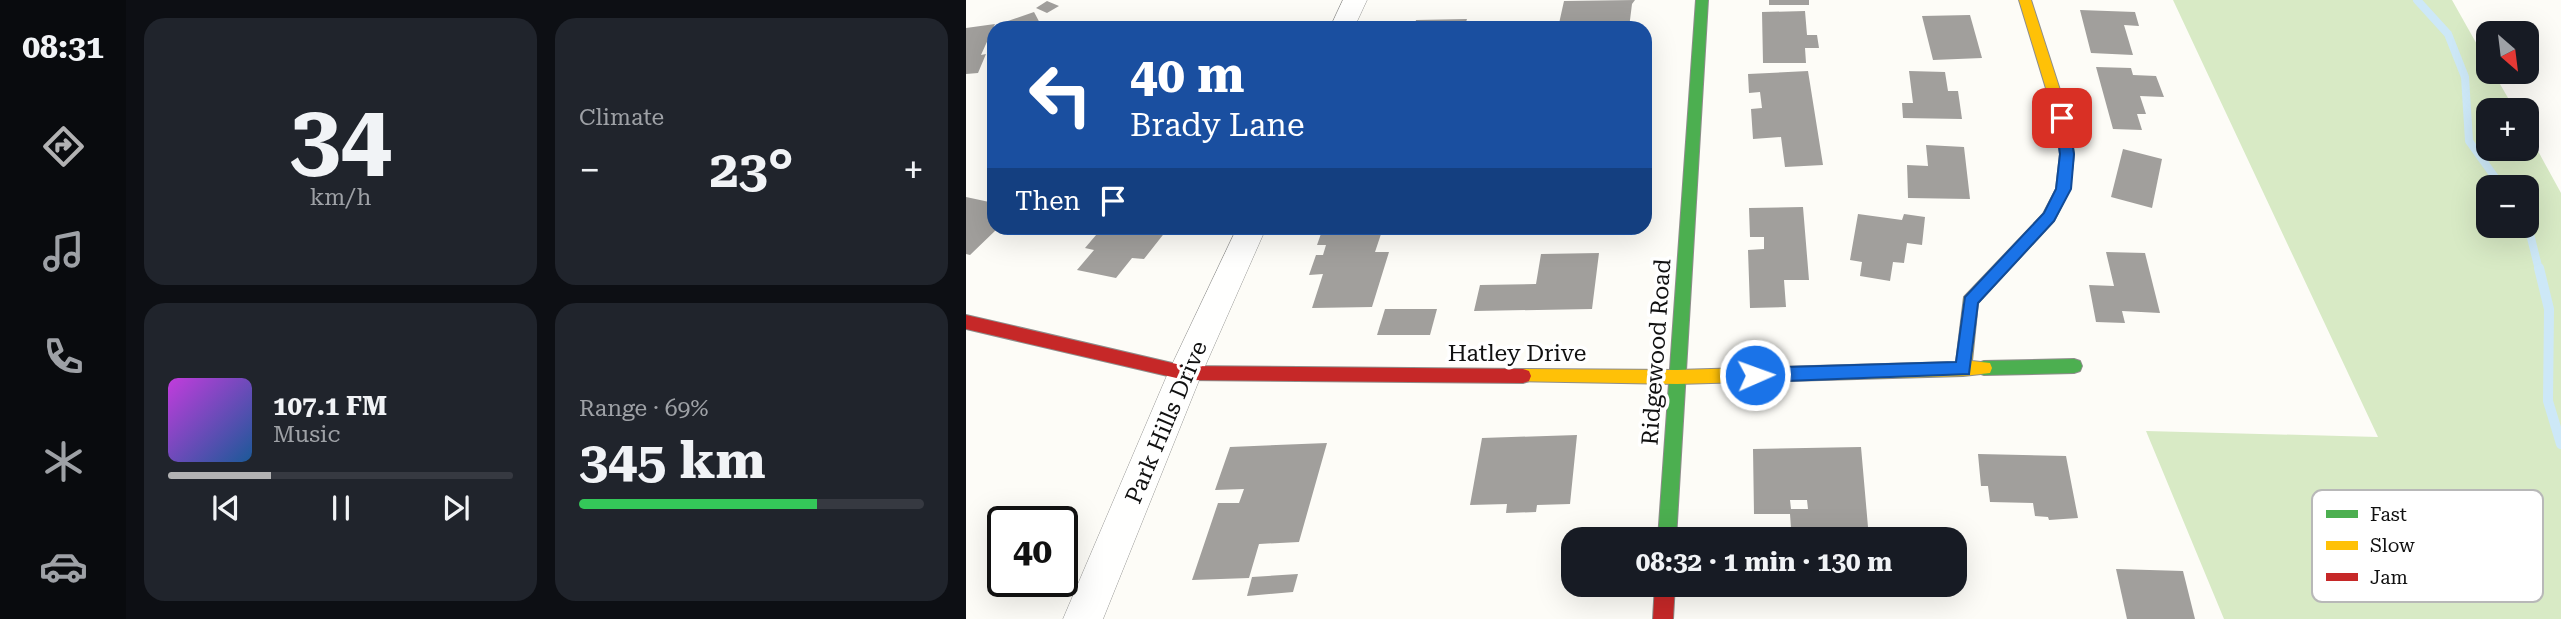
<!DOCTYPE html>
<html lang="en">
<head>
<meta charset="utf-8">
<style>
	:root { --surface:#171b24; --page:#20242c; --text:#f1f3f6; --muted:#9ea1a6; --line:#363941; --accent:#b2b2b3 }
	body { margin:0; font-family:"Roboto Serif",serif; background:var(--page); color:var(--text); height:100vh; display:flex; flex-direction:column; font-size:26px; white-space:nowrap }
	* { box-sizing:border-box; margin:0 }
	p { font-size:23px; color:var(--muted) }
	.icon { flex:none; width:38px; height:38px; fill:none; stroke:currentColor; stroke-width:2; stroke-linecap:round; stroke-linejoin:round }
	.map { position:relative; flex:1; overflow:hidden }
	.side { display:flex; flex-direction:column; gap:18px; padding:18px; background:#0d0f14; width:840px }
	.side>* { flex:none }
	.hud { position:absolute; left:21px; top:21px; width:665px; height:214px; border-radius:21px; box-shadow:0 7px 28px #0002; background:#1a4fa0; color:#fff; overflow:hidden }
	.needle { width:46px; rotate:152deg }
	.buttons { position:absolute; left:1510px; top:21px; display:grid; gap:14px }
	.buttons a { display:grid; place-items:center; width:63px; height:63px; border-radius:14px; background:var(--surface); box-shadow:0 7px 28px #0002; font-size:35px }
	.speed { position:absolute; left:21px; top:506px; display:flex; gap:14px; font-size:35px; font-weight:700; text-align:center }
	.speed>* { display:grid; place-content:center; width:91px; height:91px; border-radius:50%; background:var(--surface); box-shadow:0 7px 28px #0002; line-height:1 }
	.speed .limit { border:4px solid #111; border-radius:10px; background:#fff; color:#111 }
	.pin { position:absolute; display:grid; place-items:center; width:60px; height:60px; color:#fff; margin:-30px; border-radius:14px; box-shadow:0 4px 10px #0006 }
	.me { position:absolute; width:77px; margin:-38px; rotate:88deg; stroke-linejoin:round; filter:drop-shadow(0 0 5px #0008) }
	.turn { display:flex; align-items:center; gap:24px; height:147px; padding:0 28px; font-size:32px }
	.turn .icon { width:91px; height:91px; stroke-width:2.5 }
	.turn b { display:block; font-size:49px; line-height:60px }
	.then { display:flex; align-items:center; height:66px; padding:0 28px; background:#0003; gap:14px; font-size:26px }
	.big { font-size:52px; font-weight:700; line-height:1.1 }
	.side .tile { flex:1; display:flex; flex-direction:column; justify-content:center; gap:10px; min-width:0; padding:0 24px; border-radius:21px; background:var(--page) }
	.side .dial { align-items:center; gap:0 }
	.dial b { font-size:91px; line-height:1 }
	.song { display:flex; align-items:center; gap:21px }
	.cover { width:84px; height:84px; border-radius:10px; background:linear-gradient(135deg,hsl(290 70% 55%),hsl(210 70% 35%)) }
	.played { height:7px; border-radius:4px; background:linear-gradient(90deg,var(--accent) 30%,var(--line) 30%) }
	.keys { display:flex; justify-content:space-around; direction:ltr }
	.heat { display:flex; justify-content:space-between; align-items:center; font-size:38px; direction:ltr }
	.charge { height:10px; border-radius:5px; background:linear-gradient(90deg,#34c759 69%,var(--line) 0) }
	.side .tiles { flex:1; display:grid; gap:18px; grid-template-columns:repeat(2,1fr) }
	.trip { position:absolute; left:595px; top:527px; width:406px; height:70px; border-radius:21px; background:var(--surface); box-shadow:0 7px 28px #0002; font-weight:700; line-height:70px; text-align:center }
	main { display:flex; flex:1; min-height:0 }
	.dock { display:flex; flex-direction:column; width:126px; justify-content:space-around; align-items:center; background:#090b0e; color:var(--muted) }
	.dock .icon { width:49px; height:49px }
	.dock .selected { color:var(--accent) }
	.dock b { font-size:32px; color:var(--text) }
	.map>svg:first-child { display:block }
</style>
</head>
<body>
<main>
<nav class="dock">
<b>08:31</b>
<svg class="icon selected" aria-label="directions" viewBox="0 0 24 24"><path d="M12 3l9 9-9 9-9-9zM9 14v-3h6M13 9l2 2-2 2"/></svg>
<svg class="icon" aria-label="music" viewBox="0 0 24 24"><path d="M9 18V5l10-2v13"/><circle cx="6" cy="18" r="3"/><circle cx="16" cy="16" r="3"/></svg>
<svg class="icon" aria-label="phone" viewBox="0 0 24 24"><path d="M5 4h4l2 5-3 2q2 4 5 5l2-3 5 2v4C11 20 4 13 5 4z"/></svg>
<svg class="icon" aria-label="climate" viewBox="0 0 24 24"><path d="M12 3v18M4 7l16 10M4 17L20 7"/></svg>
<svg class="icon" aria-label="car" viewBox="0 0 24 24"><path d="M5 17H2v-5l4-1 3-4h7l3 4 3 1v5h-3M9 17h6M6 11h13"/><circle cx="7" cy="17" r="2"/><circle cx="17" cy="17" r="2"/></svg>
</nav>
<section class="side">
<div class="tiles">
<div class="tile dial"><b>34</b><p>km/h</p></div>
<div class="tile"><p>Climate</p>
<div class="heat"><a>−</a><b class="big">23°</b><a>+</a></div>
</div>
<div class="tile">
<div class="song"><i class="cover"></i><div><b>107.1 FM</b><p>Music</p></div></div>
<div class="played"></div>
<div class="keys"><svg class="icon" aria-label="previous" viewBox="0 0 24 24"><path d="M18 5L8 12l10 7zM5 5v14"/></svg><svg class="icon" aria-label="pause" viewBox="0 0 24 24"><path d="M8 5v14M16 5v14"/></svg><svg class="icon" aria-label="next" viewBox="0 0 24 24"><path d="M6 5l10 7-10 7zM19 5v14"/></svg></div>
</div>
<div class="tile"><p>Range · 69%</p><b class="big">345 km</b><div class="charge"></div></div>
</div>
</section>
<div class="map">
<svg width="1595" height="619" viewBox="0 0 1595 619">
	<rect width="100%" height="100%" fill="#fdfcf7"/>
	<path fill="#d8eac5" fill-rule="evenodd" d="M1207,0H1486L1522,64V72H1527L1549,110H1522V149H1561V131L1595,193V619H1258L1180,431L1412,437ZM1522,187H1561V226H1522Z"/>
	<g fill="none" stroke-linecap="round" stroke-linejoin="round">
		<g stroke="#cde8f7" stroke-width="8">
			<path d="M1451,0L1482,34L1499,77L1503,141L1536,187"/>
			<path d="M1561,222L1573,270"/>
		</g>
		<path stroke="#cde8f7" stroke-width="10" d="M1573,268L1583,309L1582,401L1595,444"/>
	</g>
	<g fill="#a19f9c" fill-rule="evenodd">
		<path d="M669,0L666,4L663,28H592L598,1Z"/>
		<rect x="803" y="0" width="40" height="5"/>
		<path d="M81,1L93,6L81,13L70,8Z"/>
		<path d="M1114,10L1169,12L1173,26L1158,25L1167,55L1125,53Z"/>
		<path d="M839,11L841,35H851L853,48H839L840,63H797L796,12Z"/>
		<path d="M68,12L76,27L31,28L30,25Z"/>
		<path d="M1004,15L1016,58L967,60L956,16Z"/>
		<path d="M501,19L498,28H448L450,20Z"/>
		<path d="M29,24L15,55L20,54L12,73L0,74V28Z"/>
		<path d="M1130,67L1165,68L1167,75L1190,76L1198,97L1174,96L1180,114H1171L1176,130L1147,129Z"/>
		<path d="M842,71L857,165L819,167L815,137L787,139L785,109L796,108L794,92L783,93L782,74Z"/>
		<path d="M943,71L979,72L982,91H992L996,119L937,118L936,103H947Z"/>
		<path d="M960,145L998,147L1004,199L942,198L941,165L962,166Z"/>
		<path d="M1157,149L1196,159L1186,208L1145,197Z"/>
		<path d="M0,197L28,203V228H32L4,255L0,254Z"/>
		<path d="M837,207L843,280H818L820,307L784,308L782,250L798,249V237H784L783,208Z"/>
		<path d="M892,214L936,220L938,214L959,217L956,245L941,243L938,263L927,262L924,281L894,276L896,262L884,260Z"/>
		<path d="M136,228H189L188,229L200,231L178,259L166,258L150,278L111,270L128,250L119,248Z"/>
		<path d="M357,228H417L409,252H423L406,307L346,308L357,274L343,275L350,255H357L360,245H351Z"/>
		<path d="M1140,252L1179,253L1194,313L1156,311L1159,323L1130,322L1123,285L1148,286Z"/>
		<path d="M633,253L626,309L508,311L514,285L570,284L575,254Z"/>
		<path d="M419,309H471L464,335H411Z"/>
		<path d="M611,435L604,504L571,505L570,512L540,513L541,504L504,505L516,438Z"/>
		<path d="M361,443L333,542L293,544L283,578L226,580L252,503H273L278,489L249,490L264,447Z"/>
		<path d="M895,447L902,527L825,528L824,514H788L787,449ZM824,500H841L842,509H825Z"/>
		<path d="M1012,454L1100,456L1112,518L1083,520L1082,517L1069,516L1067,503L1024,502L1022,486H1015Z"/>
		<path d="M1150,569L1217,571L1229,619H1161Z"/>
		<path d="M332,574L327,592L281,596L286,577Z"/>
	</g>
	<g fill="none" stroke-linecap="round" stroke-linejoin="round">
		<defs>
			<g id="street">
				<path d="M377,0H401L388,28H364Z"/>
				<path d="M271,228H300L236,373L137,619H97L202,373Z"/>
			</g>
			<g id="fast">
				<path d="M730,0H742L710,539H692Z"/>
				<path d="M1108,359L1114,361L1116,366L1114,371L1108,373L1018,375L1012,373L1010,368L1012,363L1018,361Z"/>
			</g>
			<path id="slow" d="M1053,0H1065L1103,118L1108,154L1104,189L1088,221L1012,303L1006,361L1024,363L1026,368L1024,373L997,376L711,384L551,381L549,376L551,371L557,369L711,370L990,362L998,297L1077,214L1090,189L1094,154L1089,118Z"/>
			<g id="jam">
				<path d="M0,315L219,366L557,369L563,371L565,376L563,381L557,383L219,380L0,329Z"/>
				<path d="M689,584H709L707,619H687Z"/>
			</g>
		</defs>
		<use href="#street" stroke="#979795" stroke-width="1"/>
		<use href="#fast" stroke="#8e8d8b" stroke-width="2"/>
		<use href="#slow" stroke="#8e8d8b" stroke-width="2"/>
		<use href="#jam" stroke="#8e8d8b" stroke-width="2"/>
		<use href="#street" fill="#fffffe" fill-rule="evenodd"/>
		<use href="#fast" fill="#4caf50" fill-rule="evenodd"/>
		<use href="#slow" fill="#ffc107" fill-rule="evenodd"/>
		<use href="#jam" fill="#c62828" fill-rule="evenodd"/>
	</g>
	<path fill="#1a73e8" stroke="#114b97" stroke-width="2" d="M1096,113L1102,118L1108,154L1105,189L1088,221L1012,303L1003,374L789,382L783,380L781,375L783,370L789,368L990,362L999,297L1078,213L1090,189L1094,154L1089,118Z"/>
	<g text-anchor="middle" stroke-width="7" stroke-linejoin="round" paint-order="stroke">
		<g font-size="23" fill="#111" stroke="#fff">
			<text transform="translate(690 352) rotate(-86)" y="8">Ridgewood Road</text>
			<text x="551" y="361">Hatley Drive</text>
			<text transform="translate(200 422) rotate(-67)" y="8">Park Hills Drive</text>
		</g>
	</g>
	<rect x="1346" y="490" width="231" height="112" rx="10" fill="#fff" stroke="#b8b8b8" stroke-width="2"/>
	<rect x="1360" y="510" width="32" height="8" fill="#4caf50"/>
	<rect x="1360" y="541" width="32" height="9" fill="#ffc107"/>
	<rect x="1360" y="573" width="32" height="8" fill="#c62828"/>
	<g font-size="19" fill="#111">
		<text x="1404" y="521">Fast</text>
		<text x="1404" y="552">Slow</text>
		<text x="1404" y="584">Jam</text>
	</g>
</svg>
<div class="buttons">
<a><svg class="needle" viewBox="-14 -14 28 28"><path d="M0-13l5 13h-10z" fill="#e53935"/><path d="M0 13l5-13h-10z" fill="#9ea1a6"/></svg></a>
<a>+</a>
<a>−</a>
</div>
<div class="speed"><div class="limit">40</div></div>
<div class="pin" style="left:1096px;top:118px;background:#d93025"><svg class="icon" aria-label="arrive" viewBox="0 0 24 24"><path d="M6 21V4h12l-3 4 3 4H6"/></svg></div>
<svg class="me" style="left:789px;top:375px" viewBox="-20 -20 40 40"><circle r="17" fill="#1a73e8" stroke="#fff" stroke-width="3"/><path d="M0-11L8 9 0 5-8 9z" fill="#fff"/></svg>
<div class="trip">08:32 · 1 min · 130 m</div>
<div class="hud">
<div class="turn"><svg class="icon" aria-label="left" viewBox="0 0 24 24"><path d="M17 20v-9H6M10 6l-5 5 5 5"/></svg><div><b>40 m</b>Brady Lane</div></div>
<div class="then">Then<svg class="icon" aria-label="arrive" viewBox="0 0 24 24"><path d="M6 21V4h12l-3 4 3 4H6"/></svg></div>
</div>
</div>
</main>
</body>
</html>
